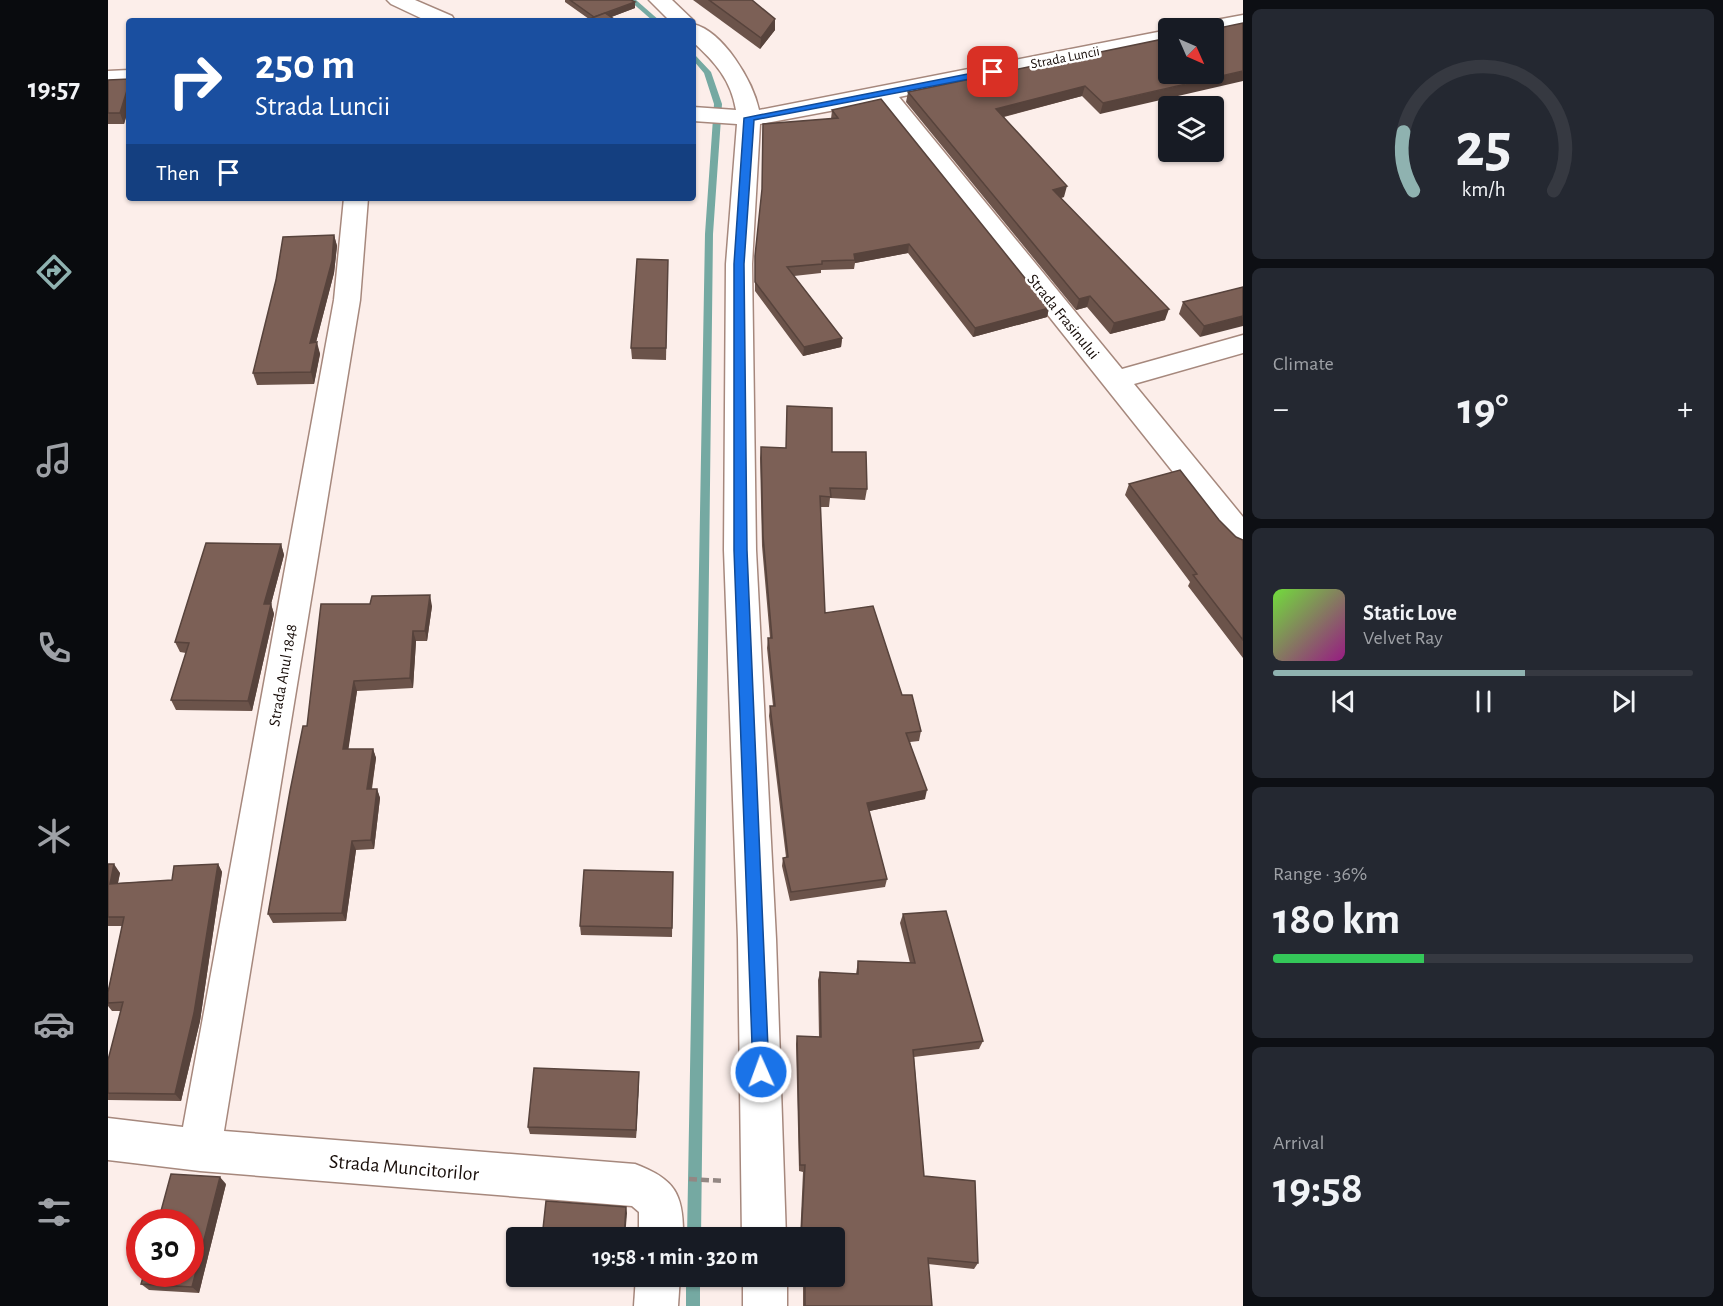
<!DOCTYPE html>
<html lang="en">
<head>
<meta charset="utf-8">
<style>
	:root { --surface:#171b24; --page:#242831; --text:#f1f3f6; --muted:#9ea1a6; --line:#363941; --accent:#8fb2b0 }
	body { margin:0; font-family:"Alegreya Sans",sans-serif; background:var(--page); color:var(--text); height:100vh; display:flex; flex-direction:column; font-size:22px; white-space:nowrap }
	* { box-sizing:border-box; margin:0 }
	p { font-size:20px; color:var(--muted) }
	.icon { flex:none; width:33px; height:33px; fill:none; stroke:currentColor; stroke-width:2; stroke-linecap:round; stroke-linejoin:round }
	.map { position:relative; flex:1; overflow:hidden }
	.details { display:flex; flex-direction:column; gap:9px; padding:9px; background:#0d0f14; width:480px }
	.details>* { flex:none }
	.banner { position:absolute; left:18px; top:18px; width:570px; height:183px; border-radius:6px; box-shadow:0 2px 4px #0004; background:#1a4fa0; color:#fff; overflow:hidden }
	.needle { width:39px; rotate:135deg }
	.buttons { position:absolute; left:1050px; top:18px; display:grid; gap:12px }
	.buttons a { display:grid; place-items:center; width:66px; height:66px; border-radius:6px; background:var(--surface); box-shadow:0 2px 4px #0004; font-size:30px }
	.speed { position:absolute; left:18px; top:1209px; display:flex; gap:12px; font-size:30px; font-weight:700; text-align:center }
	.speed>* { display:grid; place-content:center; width:78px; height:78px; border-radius:50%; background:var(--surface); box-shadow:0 2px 4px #0004; line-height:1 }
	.speed .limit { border:9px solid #d22; background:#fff; color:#111 }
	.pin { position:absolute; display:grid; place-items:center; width:51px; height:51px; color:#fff; margin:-26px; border-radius:12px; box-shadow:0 3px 9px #0006 }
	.me { position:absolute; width:66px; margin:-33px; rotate:358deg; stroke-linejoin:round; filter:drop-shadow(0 0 4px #0008) }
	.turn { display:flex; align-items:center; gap:21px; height:126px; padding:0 30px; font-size:27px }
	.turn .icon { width:78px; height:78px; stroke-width:2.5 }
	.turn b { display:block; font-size:42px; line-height:51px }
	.then { display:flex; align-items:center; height:57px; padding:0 30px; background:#0003; gap:12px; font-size:22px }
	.big { font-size:45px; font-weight:600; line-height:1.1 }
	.details .card { flex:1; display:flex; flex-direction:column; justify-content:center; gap:9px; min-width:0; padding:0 21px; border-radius:9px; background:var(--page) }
	.details .dial { align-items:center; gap:0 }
	.dial svg { height:156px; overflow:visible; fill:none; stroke:var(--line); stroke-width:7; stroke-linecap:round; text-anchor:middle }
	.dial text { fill:var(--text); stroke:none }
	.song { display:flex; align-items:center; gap:18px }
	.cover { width:72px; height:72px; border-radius:9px; background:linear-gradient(135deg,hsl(100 70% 55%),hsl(310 70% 35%)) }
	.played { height:6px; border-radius:3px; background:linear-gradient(90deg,var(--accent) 60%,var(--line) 60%) }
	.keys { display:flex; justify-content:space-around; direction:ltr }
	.heat { display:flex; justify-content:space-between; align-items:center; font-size:33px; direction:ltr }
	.charge { height:9px; border-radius:4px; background:linear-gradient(90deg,#34c759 36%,var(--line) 0) }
	.trip { position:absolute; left:398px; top:1227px; width:339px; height:60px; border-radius:6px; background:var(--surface); box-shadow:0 2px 4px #0004; font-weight:600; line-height:60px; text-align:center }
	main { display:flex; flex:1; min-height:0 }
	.dock { display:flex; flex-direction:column; width:108px; justify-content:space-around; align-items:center; background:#090b0e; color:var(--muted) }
	.dock .icon { width:42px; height:42px }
	.dock .current { color:var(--accent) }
	.dock b { font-size:27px; color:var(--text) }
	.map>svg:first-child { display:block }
</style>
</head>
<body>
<main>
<nav class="dock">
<b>19:57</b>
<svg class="icon current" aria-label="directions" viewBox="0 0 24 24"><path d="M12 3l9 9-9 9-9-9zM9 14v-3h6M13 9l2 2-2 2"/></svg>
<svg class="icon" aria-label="music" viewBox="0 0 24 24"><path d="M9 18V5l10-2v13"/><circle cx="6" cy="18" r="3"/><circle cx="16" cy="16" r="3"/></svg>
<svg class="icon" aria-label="phone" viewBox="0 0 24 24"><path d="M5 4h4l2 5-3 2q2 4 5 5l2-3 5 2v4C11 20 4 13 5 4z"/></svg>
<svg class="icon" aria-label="climate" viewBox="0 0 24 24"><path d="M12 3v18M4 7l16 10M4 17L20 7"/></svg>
<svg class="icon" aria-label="car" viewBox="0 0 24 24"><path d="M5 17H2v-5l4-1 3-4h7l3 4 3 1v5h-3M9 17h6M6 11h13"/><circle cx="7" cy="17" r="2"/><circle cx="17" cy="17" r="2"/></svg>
<svg class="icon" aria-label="filters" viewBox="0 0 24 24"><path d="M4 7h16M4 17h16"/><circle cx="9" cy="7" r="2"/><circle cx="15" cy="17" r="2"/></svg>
</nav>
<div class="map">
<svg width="1135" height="1306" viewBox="0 0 1135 1306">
	<rect width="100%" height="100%" fill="#fceeea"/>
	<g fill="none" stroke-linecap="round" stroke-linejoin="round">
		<g fill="#75a9a2" fill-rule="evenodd">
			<path d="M521,0H528L552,21H545Z"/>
			<path d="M585,54L587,55L603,72L614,104L605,234L593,1238H579L597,234L606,104L596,73L585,60Z"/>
			<rect x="578" y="1276" width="14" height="30"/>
		</g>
		<defs>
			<g id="minor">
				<path d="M279,0H307L344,16L347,21H319L283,4Z"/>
				<path d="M541,0H564L586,21H562Z"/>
				<path d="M1135,15V27L1106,33V28H1089L1092,23Z"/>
				<path d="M585,24C615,31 645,81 651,110L1060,30V42L791,97L1014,369L1135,335V353L1026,384L1135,517V550L1124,546L770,102L652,124L644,264L648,550L668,939L678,1238H634L630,939L616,550L618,264L629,124L585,121V107L628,110C623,80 607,62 585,42Z"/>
				<path d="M21,70V84L0,85V71Z"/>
				<path d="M236,198H260L252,300L116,1131L527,1164C567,1179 576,1194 575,1238H531V1212L524,1206L92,1171L0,1160V1118L75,1127L226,300Z"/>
				<path d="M528,1276H572L570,1306H526Z"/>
				<rect x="635" y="1276" width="44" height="30"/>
			</g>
		</defs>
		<use href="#minor" stroke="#a6887d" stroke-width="3"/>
		<path stroke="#938783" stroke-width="4.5" stroke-dasharray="8 4" stroke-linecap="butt" d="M581,1179L616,1181"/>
		<use href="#minor" fill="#fff" fill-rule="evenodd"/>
	</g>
	<g fill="#6b534a">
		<path d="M457,0H523L527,8L503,17L481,19L457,2Z"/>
		<path d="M585,0H644L667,30L652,49Z"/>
		<path d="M1135,23L992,114L974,96L896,117L956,197L953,198L1057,320L1002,334L979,307L968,310L798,102L800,92Z"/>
		<path d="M21,79V107L16,124H0V80Z"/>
		<path d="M724,110L941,308L939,317L865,337L800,253L747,263L746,269L713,270V273L686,276L734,338L733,347L695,356L647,291V256L654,193L655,124L723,119Z"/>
		<path d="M226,235L229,246L226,273L208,342L212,354L206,384L149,385L145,373Z"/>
		<path d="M560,260L558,360L524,359L523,348Z"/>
		<path d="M1135,287L1092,337L1071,314L1075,302Z"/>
		<path d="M679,406L724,452L759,489L757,500L722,498L721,507H712L717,613L794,695L813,731L811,741L802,742L817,799L761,811L779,879L777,887L682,901L674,866L675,858L678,857L661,716L662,706H665L659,648L660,638H662L654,546L652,458L653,447L678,448Z"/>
		<path d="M1021,484L1111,520L1128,537L1135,540V658L1080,586L1082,582L1017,495Z"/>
		<path d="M173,544L176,555L163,604L166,614L144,711L68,710L63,700L78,653L72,652L67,642Z"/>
		<path d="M262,604L324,606L319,641H308L305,688L249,691L240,749H265L268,758L264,789H269L272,798L266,849L248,850L238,921L165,923L160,914L199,726Z"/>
		<path d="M0,864L12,873L10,883L64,880L110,864L114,872L92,1021L73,1101L0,1100V1060L13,1011H4L0,1006V991L14,926H0Z"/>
		<path d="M565,872L564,937L473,935L472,926Z"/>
		<path d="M795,914L875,1041L871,1049L806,1057L816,1176L870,1263L866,1269L820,1264L824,1306H695V1276H726V1238H692L695,1172L691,1171L688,1044L689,1036L711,1037L710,980L712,972L748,974L750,961L802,963L792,923Z"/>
		<path d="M531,1080L528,1138L422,1134L420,1127Z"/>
		<path d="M118,1184L91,1293L41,1290L33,1284Z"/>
	</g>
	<g fill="#57433c">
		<path d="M527,2V8L493,21L486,18Z"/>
		<path d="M667,19V30L652,49L653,38Z"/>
		<path d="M1135,71V81L992,114L995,103Z"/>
		<path d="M21,84V107L16,124L12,113Z"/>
		<path d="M977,86L974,96L886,119L888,109Z"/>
		<path d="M959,186L956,197L942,200L945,190Z"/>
		<path d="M226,235L229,246L226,273L205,354L202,343Z"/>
		<path d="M801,244L800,253L747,263L746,254Z"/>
		<path d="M982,296L979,307L968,310L971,299Z"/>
		<path d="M941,308L939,317L865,337L867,328Z"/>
		<path d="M1061,309L1057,320L1002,334L1006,323Z"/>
		<path d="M1135,316V326L1092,337L1096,326Z"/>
		<path d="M734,338L733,347L695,356L696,347Z"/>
		<path d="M209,342L212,354L206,384L203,372Z"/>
		<path d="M173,544L176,555L163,604L166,614L144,711L140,701L156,604Z"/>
		<path d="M322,595L324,606L319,641L317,631Z"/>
		<path d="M305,631L308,641L305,688L302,678Z"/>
		<path d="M246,681L249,691L239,759L235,749Z"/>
		<path d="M265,749L268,758L262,798L259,789Z"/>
		<path d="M269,789L272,798L266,849L263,840Z"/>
		<path d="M819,790L817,799L757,812L759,803Z"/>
		<path d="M244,841L248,850L238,921L234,913Z"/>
		<path d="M6,864L12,873L8,892L2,884Z"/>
		<path d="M110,864L114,872L92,1021L73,1101L67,1094Z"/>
		<path d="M531,1072V1080L528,1138V1130Z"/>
		<path d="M112,1177L118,1184L91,1293L84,1287Z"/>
		<path d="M518,1207L519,1213L517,1238H516Z"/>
	</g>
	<g fill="#7c6056" stroke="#57433c" stroke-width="1.5">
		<path d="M462,0H523L527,2L486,17Z"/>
		<path d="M601,0H644L667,19L653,38Z"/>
		<path d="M497,13L509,21H476Z"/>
		<path d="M1135,23V71L995,103L977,86L888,109L959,186L945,190L1061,309L1006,323L982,296L971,299L800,92L1060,38V74H1106V29Z"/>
		<path d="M21,79V84L12,113H0V80Z"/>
		<path d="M773,99L941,308L867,328L801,244L746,254L747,260L714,261V264L679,267L734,338L696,347L647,282V256L654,189L655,124L730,118L724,110Z"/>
		<path d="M226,235L224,261L202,343L209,342L203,372L145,373L168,280L175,237Z"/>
		<path d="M529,259L560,260L558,348H523Z"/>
		<path d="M1135,287V316L1096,326L1075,302Z"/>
		<path d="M679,406L724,408V452H758L759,489L722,488L723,497L712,496L717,613L765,606L794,695H804L813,731L798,733L819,790L759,803L779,879L683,892L675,858L680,857L662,706H667L660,638H664L655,536L653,447L678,448Z"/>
		<path d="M1072,470L1111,520L1128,537L1135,540V640L1085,575L1089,574L1021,484Z"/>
		<path d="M98,543L173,544L156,604H163L140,701L63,700L81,643L67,642Z"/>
		<path d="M322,595L317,631H305L302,678L246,681L235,749H265L259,789H269L263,840L244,841L234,913L160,914L182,791L195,726H199L213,604H262L264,596Z"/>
		<path d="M0,864H6L2,884L64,880L66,866L110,864L86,1013L67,1094L0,1093V1060L15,1002L0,1003V992L16,917H0Z"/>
		<path d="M476,870L565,872L564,928L472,926Z"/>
		<path d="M838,911L875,1041L805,1050L816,1176L867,1181L870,1263L820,1258L824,1306H697V1276H726V1238H693L697,1165H692L689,1036L713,1037L712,972L750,974V961L807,963L795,914Z"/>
		<path d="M426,1068L531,1072L528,1130L420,1127Z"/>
		<path d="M63,1174L112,1177L84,1287L33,1284L36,1274H82V1222H50Z"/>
		<path d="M438,1201L518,1207L516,1238H434Z"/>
	</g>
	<path fill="#1a73e8" stroke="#114b97" stroke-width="1.5" d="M885,69L888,70V74L646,120L636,264L639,550L661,1072L659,1078L653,1080L647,1078L645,1072L626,550V264L636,118Z"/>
	<g text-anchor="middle" stroke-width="5" stroke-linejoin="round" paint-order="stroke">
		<g font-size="14" fill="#170d09" stroke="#fff">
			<text transform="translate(957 57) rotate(-11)" y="5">Strada Luncii</text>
		</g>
		<g font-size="16" fill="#170d09" stroke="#fff">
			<text transform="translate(956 316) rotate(51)" y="6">Strada Frasinului</text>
			<text transform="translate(174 675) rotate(-80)" y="6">Strada Anul 1848</text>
		</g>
		<g font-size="20" fill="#170d09" stroke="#fff">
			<text transform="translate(296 1167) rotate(5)" y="7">Strada Muncitorilor</text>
		</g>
	</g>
</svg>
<div class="buttons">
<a><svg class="needle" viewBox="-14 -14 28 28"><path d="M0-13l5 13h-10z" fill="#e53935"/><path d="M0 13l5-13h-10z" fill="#9ea1a6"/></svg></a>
<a><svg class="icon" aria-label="layers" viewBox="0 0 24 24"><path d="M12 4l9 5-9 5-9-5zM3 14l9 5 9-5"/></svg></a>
</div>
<div class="speed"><div class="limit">30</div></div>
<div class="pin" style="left:885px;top:72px;background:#d93025"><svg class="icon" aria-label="arrive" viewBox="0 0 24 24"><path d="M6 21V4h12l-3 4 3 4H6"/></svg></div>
<svg class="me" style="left:653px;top:1072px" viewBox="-20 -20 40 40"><circle r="17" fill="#1a73e8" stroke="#fff" stroke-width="3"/><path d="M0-11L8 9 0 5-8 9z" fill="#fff"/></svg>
<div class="trip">19:58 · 1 min · 320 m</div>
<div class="banner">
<div class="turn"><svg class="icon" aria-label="right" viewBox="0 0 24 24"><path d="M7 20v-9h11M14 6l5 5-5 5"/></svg><div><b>250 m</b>Strada Luncii</div></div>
<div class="then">Then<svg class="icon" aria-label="arrive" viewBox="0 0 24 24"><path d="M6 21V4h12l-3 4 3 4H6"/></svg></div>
</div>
</div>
<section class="details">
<div class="card dial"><svg viewBox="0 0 100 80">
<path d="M14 69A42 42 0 1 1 86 69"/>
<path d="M14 69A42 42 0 0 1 9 39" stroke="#8fb2b0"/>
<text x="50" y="56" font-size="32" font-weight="700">25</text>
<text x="50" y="72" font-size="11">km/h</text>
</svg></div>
<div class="card"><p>Climate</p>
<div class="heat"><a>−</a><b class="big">19°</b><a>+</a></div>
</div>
<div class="card">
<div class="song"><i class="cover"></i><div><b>Static Love</b><p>Velvet Ray</p></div></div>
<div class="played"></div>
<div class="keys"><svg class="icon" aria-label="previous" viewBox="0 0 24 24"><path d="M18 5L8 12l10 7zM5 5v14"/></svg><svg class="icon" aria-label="pause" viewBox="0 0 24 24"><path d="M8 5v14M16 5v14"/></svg><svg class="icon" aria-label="next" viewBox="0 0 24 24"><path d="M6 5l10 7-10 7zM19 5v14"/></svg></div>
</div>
<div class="card"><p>Range · 36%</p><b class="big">180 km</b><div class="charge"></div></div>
<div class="card"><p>Arrival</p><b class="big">19:58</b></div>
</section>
</main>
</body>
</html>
